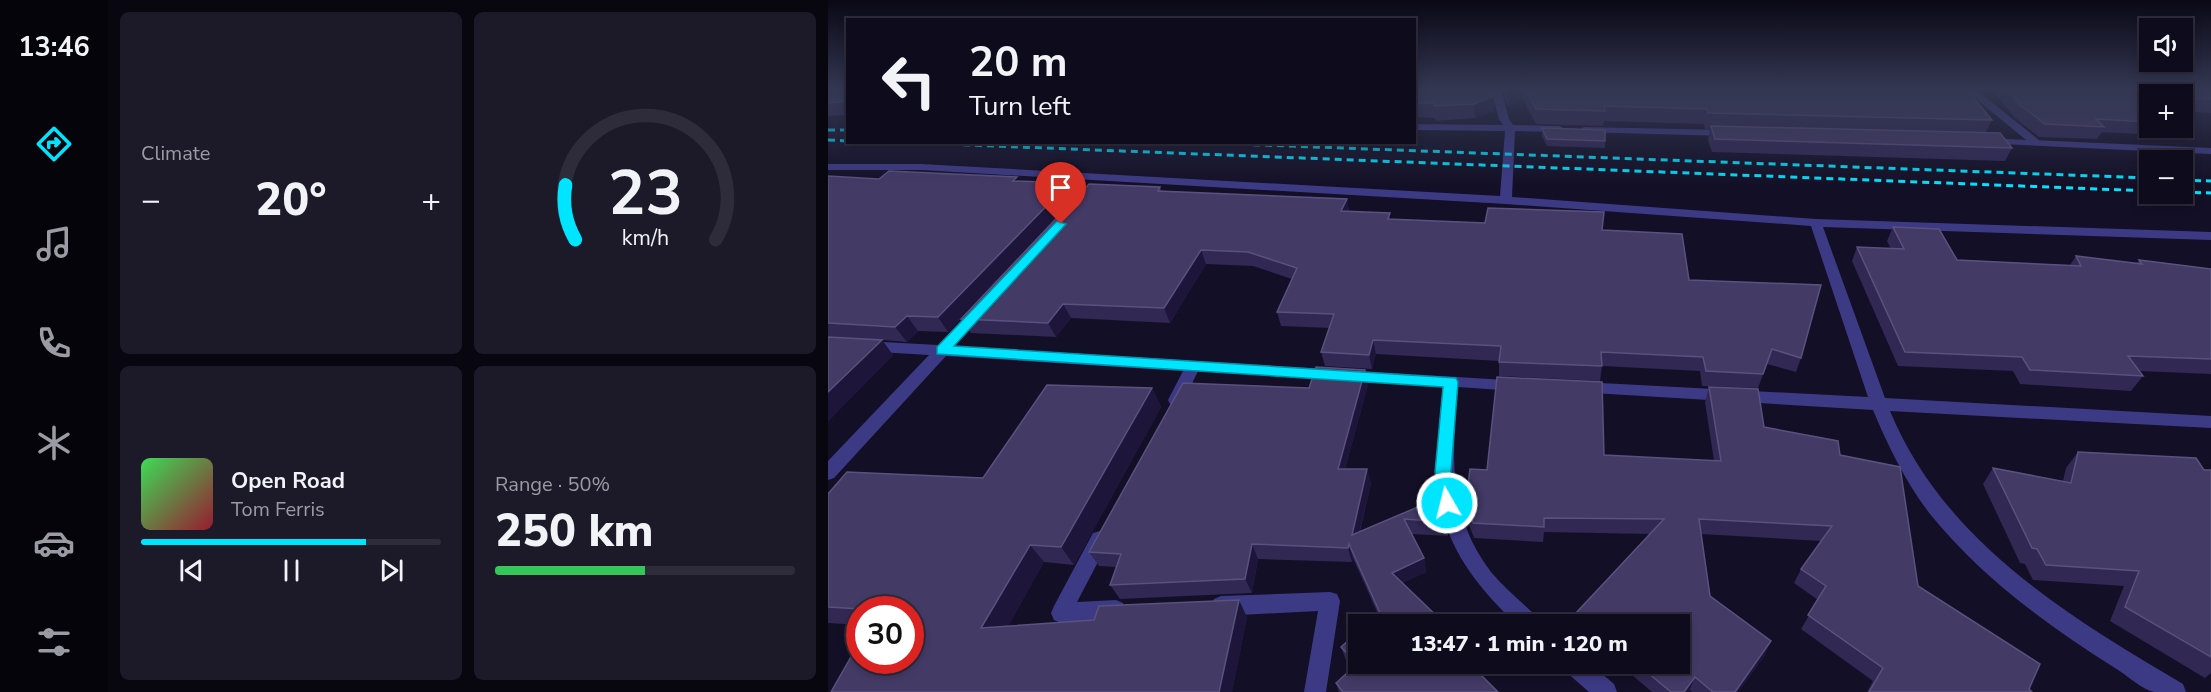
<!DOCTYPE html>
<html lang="en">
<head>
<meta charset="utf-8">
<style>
	:root { --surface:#0e0b1c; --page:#1c1929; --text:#f1f3f6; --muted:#9b9ba3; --line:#2e2b3b; --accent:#00e5ff }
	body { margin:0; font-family:"Nunito Sans",sans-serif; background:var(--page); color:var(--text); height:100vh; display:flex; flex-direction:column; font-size:22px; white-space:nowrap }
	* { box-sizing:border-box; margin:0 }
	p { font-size:20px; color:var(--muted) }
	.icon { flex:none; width:33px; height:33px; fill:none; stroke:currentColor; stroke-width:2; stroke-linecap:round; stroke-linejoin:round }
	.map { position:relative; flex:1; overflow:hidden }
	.sheet { display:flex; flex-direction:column; gap:12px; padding:12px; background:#08060f; width:720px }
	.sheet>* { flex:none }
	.guide { position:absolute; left:18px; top:18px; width:570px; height:126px; border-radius:0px; box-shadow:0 3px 9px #0003,0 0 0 2px var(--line); background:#0e0b1c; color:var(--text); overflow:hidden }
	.tools { position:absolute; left:1311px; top:18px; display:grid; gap:12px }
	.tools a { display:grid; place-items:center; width:54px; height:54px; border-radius:0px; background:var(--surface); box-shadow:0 3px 9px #0003,0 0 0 2px var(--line); font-size:30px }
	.speed { position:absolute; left:18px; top:596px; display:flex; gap:12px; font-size:30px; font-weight:700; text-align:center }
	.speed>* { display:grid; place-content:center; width:78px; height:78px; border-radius:50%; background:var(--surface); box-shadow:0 3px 9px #0003,0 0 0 2px var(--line); line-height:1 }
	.speed .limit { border:9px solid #d22; background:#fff; color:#111 }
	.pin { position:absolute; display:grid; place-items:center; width:51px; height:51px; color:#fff; margin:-62px -26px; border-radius:50% 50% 50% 0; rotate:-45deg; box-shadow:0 0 6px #0007 }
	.pin .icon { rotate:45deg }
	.me { position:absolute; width:66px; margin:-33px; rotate:352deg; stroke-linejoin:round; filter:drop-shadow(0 0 4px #0008) }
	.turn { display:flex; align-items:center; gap:21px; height:126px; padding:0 24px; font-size:27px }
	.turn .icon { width:78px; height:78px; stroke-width:2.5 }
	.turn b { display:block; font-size:42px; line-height:51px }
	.big { font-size:45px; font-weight:800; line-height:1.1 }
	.sheet .tile { flex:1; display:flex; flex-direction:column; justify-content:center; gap:9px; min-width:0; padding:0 21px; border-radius:9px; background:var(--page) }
	.sheet .dial { align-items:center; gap:0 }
	.dial svg { height:156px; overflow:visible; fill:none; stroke:var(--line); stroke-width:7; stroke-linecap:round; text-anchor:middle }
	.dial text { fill:var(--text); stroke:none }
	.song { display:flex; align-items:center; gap:18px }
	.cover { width:72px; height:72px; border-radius:9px; background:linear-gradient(135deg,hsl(130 70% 55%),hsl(350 70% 35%)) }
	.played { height:6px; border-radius:3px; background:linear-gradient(90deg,var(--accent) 75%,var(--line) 75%) }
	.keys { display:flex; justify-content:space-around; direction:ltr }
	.heat { display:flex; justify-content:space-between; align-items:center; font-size:33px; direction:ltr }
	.charge { height:9px; border-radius:4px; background:linear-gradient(90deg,#34c759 50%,var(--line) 0) }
	.sheet .tiles { flex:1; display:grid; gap:12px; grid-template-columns:repeat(2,1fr) }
	.trip { position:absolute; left:520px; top:614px; width:342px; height:60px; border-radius:0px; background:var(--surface); box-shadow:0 3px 9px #0003,0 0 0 2px var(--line); font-weight:800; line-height:60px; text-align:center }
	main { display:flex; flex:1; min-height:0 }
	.tab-bar { display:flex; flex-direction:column; width:108px; justify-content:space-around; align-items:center; background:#06040b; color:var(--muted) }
	.tab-bar .icon { width:42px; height:42px }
	.tab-bar .active { color:var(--accent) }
	.tab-bar b { font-size:27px; color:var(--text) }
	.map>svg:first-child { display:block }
</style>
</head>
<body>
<main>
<nav class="tab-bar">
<b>13:46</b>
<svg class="icon active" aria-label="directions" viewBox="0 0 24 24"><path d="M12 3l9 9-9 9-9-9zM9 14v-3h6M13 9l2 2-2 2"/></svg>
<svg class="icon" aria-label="music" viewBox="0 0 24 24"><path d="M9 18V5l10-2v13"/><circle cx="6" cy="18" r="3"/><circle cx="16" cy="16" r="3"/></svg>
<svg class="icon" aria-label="phone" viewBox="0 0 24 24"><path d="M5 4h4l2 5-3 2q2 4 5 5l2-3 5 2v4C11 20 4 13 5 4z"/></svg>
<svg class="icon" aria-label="climate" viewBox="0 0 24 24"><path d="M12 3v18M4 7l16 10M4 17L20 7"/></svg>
<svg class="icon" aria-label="car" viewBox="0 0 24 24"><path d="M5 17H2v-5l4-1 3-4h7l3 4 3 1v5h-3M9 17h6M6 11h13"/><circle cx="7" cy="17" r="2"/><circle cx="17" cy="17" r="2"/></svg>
<svg class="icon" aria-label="filters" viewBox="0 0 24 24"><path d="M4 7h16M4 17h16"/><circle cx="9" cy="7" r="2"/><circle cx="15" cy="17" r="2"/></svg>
</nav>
<section class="sheet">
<div class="tiles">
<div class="tile"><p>Climate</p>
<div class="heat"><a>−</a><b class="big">20°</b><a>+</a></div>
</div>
<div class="tile dial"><svg viewBox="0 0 100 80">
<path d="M14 69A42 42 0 1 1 86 69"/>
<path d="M14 69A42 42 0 0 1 9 41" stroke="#00e5ff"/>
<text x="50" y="56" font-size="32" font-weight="700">23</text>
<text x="50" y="72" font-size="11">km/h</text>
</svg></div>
<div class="tile">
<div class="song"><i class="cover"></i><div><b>Open Road</b><p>Tom Ferris</p></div></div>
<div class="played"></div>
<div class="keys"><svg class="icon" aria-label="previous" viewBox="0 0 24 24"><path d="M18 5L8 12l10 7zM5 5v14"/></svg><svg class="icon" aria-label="pause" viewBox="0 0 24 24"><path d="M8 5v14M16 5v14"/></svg><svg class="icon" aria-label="next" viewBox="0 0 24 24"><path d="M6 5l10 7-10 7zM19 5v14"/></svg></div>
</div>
<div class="tile"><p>Range · 50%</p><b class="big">250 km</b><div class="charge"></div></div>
</div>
</section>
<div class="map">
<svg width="1383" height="692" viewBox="0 0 1383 692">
	<rect width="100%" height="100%" fill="#130f26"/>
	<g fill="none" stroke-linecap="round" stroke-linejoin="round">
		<path fill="#3d3a85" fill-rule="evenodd" d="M1136,89H1147L1211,140V144H1203Z"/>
		<g fill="#3d3a85" fill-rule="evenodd">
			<path d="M663,89H673L681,119L685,125L732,126L737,129L732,132L687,131L684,197L988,219L1383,232V240L995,227L1057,398L1383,416V428L1062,411C1116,541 1238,615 1355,684L1358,692C1349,692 1335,692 1326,692C1313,689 1299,675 1287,668C1219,625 1153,577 1102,514C1078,483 1060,446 1045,410L748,392L746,388L748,384L754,382L1040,397L983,226L678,204L93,170H0V164H93L672,196L677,131L586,130V124L675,125L671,119Z"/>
			<path d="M756,127L900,130L905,133L900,136L752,132L751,130Z"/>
			<path d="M1158,138L1383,148V154L1154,143L1153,141Z"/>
			<path d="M152,305L159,310L127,346L694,381L696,385L694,389L688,391L630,387C624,456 619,514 663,572C677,589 694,602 709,617L712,624H688C604,543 603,497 615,386L370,371L354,404H342L340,400L355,371L118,356L6,478L0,480V461L101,355L0,349V339L110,345L147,307Z"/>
			<path d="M272,531L279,533L282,539L249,602L288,600L295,603L298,610L295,617L288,620L233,623L226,620L223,613L226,606L265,533Z"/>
			<path d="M502,592L509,594L512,601L498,692H476L490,611L393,616L386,613L383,606L386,599L393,596Z"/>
			<path d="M734,663H761L786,684L789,692H761L737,671Z"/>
		</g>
		<g stroke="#00e5ff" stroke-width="3" stroke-dasharray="7 5" stroke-linecap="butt">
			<path d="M0,130H20"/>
			<path d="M0,140L20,141"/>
			<path d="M63,142L1322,191"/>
			<path d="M353,142L1322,178"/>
			<path d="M1354,180L1383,181"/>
			<path d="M1354,192L1383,193"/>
		</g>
	</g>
	<g fill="#312854">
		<path d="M0,89H20V115L0,116Z"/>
		<path d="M586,89L666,96V111L647,118L608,121L607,118L586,117Z"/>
		<path d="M674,89H1114L1164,120L1158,132L1184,148L1177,161L884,152L880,140L882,129H877L876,124L776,121L775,126L708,124L695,100L680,106Z"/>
		<path d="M1164,89H1383V113L1354,111V94H1322V128H1345L1342,132H1330L1328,135L1274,132L1269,139L1211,137L1186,117Z"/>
		<path d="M714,128L777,141V148L719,146L714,136Z"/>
		<path d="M0,176L51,179L192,181L241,183L248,197L120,332L90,331L79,342L54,340L65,355L0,421Z"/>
		<path d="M332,187L334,191L519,199L521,211L563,219L774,230L861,280L973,358L968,372L939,364L930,388L874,386L872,371L774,366L772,381L671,376V361L548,354L544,369L497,366L493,352L501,328L453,326L449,312L464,279L425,266L378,264L342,323L243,318L228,337L143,333L133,319Z"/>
		<path d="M1065,227L1129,260L1242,265L1248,256L1308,264L1311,260L1383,269V374L1311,371L1315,376L1303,391L1192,384L1185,371L1070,366L1024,261L1029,247L1063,249L1059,241Z"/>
		<path d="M540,385L517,469H539L543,484L532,531L611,498L619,522L620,536L584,534L596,558L598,572L574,583L550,614L525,558L524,562L430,559L424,593L292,599L282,585L288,567L271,566L261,552Z"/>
		<path d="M881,387L936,427L1012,455L1090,586L1201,689L1204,692H1039L1045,681L973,629L990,600L966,583L973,569L993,541L873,534L882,596L937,655L910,692H864L862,690L861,692H824L790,663H852V624H747L748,613L822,534L716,532L715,542L646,538L634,506L632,488L640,484L659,470L776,455L886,461L877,402Z"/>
		<path d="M324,388L333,407L246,565L216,562L180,626L419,617L404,692L82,609H32V625L0,623V494L155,478Z"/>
		<path d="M1250,452L1383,470V673L1377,678L1282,621L1296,586L1205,580L1197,564L1192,563L1155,484L1165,468L1235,481L1238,468Z"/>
		<path d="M513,647L670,692H511L508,683L525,668L518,660Z"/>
	</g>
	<g fill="#1d163a">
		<path d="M684,89H695V100L680,106V91Z"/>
		<path d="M666,96V111L647,118L646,104Z"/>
		<path d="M241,183L248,197L120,332L110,317Z"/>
		<path d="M519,199L521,212L513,211Z"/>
		<path d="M373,250L378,264L342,323L336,308Z"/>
		<path d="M235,304L243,318L228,337L220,323Z"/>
		<path d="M79,316L90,331L79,342L67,327Z"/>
		<path d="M54,340L65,355L0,421V392Z"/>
		<path d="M545,340L548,354L544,369L541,355Z"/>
		<path d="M537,370L540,385L513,483L510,469Z"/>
		<path d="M324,388L333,407L246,565L233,547Z"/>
		<path d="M539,469L543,484L527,549L524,535Z"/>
		<path d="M424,544L430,559L424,593L417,579Z"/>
		<path d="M521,544L525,558L524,562L520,548Z"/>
		<path d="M202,545L216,562L170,645L153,628Z"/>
		<path d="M596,558L598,572L567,587L564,573Z"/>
		<path d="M411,600L419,617L404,692H391Z"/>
		<path d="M943,641L937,655L910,692H907Z"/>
		<path d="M867,677L861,692H856Z"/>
	</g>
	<g fill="#433a66" stroke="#5a527e" stroke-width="1.5">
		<path d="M0,89H20V101L0,103Z"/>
		<path d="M586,89H665L666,96L646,104L607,106L606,103H586Z"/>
		<path d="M697,89H1114L1139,90L1164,120L880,113L879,109L776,106L777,111L708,109Z"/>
		<path d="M1179,89H1317L1323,94H1322V122L1268,119L1276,127L1217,124L1192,105Z"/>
		<path d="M1331,89H1383V99L1354,98V94H1339Z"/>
		<path d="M883,126L1172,133L1184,148L887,139Z"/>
		<path d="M714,128L777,130V141L719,139Z"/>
		<path d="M61,171L189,177L185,181L241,183L110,317L79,316L67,327L0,323V176L51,179Z"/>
		<path d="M261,184L332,187L330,191L519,199L513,211L562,213L560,219L657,223L660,208L776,212L774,230L854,234L861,280L993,285L973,358L944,349L935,374L878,371L875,357L773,352L774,366L671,362L673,346L545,340L541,355L493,352L506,314L449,312L469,268L420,252L373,250L336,308L235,304L220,323L133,319Z"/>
		<path d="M1065,227L1111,229L1129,260L1253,266L1248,256L1314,264L1311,260L1383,269V359L1300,356L1315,376L1202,370L1194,357L1077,352L1029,247L1076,249Z"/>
		<path d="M0,337L54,340L0,392Z"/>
		<path d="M488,367L537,370L510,469H539L524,535L611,498L619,522L576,519L596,558L564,573L617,624H539L552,613L521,544L520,548L424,544L417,579L282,585L293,554L261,552L355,383L481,388Z"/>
		<path d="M669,377L774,382L776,455L893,461L881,387L930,389L936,427L1010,441L1012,455L1072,467L1090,586L1212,664L1201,689L1204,692H1041L1055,668L980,615L998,586L973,569L1004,526L871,519L882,596L943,641L907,692H885L867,677L856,692H843L808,663H852V624H762L748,613L836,519L716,518V527L645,523L632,488L640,484L642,469L659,470Z"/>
		<path d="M219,385L324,388L233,547L202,545L153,628L266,620L271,606L411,600L391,692H3L32,641V660H82V609H32L0,607V494L19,472L155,478Z"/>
		<path d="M1250,452L1368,458L1376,470H1383V657L1297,607L1311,571L1218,565L1209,549L1204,548L1165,468L1243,483Z"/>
		<path d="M531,631V663H641L670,692H515L508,683L529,664L513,647Z"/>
	</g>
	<linearGradient id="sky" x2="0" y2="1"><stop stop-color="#0a0815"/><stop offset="0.48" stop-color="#333752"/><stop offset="1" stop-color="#333752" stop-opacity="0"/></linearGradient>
	<rect width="1383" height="186" fill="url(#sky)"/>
	<path fill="#00e5ff" stroke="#0095a6" stroke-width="1.5" d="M229,221L238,224L126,346L628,378L630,382L623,472L628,503L625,508H613L607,472L615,387L109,354V347Z"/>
</svg>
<div class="tools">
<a><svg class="icon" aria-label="sound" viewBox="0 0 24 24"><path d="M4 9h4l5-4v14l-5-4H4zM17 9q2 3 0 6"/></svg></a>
<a>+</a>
<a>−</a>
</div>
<div class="speed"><div class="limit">30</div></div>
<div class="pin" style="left:233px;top:224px;background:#d93025"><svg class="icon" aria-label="arrive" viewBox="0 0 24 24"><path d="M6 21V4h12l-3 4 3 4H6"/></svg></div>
<svg class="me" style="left:619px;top:503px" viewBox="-20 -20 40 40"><circle r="17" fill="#00e5ff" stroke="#fff" stroke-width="3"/><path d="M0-11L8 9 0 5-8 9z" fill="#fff"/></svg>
<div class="trip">13:47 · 1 min · 120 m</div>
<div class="guide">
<div class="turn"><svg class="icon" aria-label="left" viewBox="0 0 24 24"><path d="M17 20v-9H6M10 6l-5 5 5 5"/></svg><div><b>20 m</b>Turn left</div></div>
</div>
</div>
</main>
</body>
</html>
